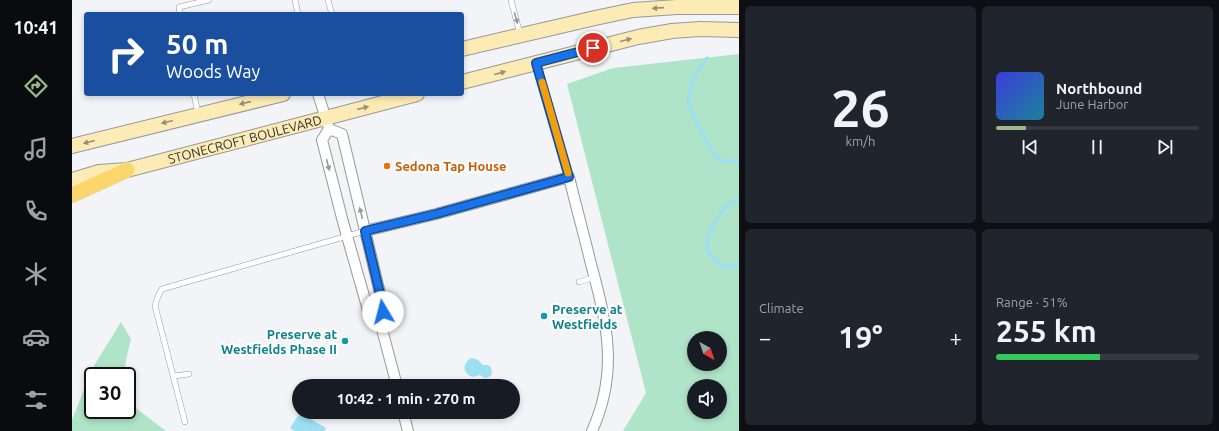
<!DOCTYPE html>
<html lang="en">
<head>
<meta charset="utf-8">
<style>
	:root { --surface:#171b24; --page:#20242c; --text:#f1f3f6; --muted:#9ea1a6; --line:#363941; --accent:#9ab88a }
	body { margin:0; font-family:Ubuntu,sans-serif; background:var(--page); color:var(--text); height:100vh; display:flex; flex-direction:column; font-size:15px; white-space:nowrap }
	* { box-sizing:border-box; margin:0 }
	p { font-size:13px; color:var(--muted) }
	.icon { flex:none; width:22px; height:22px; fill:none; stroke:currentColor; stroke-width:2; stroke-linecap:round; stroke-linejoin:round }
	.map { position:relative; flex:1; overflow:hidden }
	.sheet { display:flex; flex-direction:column; gap:6px; padding:6px; background:#0d0f14; width:480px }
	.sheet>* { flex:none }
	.guide { position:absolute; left:12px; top:12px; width:380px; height:84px; border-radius:4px; box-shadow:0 2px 6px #0003; background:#1a4fa0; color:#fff; overflow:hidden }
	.needle { width:26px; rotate:140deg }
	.fabs { position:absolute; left:615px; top:331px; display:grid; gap:8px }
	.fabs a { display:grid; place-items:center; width:40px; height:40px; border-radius:50%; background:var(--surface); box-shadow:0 2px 6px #0003; font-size:20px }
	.speed { position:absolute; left:12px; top:367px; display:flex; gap:8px; font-size:20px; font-weight:700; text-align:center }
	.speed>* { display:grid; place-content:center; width:52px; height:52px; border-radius:50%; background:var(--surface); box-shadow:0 2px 6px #0003; line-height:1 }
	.speed .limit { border:2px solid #111; border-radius:6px; background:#fff; color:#111 }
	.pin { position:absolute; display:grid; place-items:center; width:34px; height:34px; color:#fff; margin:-17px; border:2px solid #fff; border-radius:50%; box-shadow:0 1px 4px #0007 }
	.me { position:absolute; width:44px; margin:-22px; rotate:352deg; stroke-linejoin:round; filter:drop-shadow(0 0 3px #0008) }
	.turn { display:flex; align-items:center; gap:14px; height:84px; padding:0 16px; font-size:18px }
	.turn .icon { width:52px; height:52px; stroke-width:2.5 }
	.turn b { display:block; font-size:28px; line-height:34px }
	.big { font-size:30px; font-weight:700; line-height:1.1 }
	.sheet .tile { flex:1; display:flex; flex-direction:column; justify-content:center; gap:6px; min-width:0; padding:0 14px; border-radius:6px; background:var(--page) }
	.sheet .dial { align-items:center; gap:0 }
	.dial b { font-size:52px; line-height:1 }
	.song { display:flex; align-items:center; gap:12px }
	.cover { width:48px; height:48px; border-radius:6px; background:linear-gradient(135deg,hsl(240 70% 55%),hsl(190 70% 35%)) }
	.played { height:4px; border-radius:2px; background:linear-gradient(90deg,var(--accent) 15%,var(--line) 15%) }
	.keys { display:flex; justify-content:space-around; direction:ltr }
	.heat { display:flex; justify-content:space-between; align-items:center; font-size:22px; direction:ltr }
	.charge { height:6px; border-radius:3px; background:linear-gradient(90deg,#34c759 51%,var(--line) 0) }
	.sheet .tiles { flex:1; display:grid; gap:6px; grid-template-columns:repeat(2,1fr) }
	.trip { position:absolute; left:220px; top:379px; width:228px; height:40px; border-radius:20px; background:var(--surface); box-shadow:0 2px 6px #0003; font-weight:700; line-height:40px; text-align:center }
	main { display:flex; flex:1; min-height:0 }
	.tab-bar { display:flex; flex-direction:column; width:72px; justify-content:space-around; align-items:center; background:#090b0e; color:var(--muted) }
	.tab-bar .icon { width:28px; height:28px }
	.tab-bar .on { color:var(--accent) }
	.tab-bar b { font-size:18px; color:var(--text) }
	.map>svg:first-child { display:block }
</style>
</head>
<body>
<main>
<nav class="tab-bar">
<b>10:41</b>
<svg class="icon on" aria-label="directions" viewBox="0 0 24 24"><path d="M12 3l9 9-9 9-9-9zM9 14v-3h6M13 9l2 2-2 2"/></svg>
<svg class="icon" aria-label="music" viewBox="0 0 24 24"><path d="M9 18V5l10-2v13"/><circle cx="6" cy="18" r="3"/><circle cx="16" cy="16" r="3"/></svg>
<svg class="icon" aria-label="phone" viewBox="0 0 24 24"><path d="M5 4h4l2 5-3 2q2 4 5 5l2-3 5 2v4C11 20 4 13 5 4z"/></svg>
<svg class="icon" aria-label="climate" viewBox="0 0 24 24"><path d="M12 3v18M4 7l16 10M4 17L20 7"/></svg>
<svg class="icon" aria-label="car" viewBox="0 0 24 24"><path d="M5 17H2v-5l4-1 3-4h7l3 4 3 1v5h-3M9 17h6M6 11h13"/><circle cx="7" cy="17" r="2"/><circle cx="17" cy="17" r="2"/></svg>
<svg class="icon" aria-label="filters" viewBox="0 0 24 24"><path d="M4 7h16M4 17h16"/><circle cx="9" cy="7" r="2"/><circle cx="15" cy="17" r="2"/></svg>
</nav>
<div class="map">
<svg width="667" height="431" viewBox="0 0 667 431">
	<rect width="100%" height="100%" fill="#f2f4f7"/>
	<g fill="#b0e4c8" fill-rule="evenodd">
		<path d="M667,54V431H551L574,393L495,84L541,68ZM622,338H648V364H622ZM622,386H648V412H622Z"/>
		<path d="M49,322L59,339L54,360L52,376H21V410H55V396L65,409L94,431H0V420L20,369Z"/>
	</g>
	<g fill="#9bdff1">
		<path d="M400,358L406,360L411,365H415L419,367L420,374L417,377L413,378L408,375L401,377C390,374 390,362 400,358Z"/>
		<path d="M228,413L254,428L252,431H223L218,428Z"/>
	</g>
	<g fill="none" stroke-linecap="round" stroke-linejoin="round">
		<g stroke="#9bdff1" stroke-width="3.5">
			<path d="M635,58L622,76L616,101L623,120L642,155L650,161H660L667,163"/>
			<path d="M667,200C663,201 659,202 656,205C648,212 634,235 635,246C636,255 649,269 659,267C661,267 665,264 667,263"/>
		</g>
		<defs>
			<g id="service">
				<path d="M223,0L226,14"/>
				<path d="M256,0L260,14"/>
				<path d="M439,0L448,34"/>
				<path d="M108,14L107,7L137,0"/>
				<path d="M465,64L497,177"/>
				<path d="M122,94L126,114"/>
				<path d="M507,282L523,277"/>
				<path d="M102,376L117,374"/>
				<path d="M113,422L83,306L86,296L90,289L293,231"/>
			</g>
			<g id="minor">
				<path d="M246,94L256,125"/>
				<path d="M257,129L270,134L311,306V312L307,318"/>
				<path d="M257,129L250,140L271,222L296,310L304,317L307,318"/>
				<path d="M293,231L364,214L497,177C504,206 512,235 519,264C535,324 547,371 520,431"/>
				<path d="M307,318L325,386"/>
				<path d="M331,412L336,431"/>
			</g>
			<g id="secondary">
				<path d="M390,49L523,18L561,10L605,7H667"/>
				<path d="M390,82L566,37L600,31L628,29L667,30"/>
				<path d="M0,146L211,94"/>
				<path id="s1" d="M0,180L27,172L55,170L345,94"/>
			</g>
			<path id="primary" d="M0,195L55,170"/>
		</defs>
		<use href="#service" stroke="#96989b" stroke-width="6"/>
		<use href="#minor" stroke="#96989b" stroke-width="12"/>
		<use href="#secondary" stroke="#96989b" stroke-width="16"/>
		<use href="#primary" stroke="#d2d2d2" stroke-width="16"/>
		<use href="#service" stroke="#fff" stroke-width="5"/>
		<use href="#minor" stroke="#fff" stroke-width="10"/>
		<use href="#secondary" stroke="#fdebb5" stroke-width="14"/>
		<use href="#primary" stroke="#fbd76b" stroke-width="15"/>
	</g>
	<defs><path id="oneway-solid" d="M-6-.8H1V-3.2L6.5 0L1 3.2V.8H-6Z"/></defs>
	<g fill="#978e74">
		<use href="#oneway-solid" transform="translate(586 8) rotate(176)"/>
		<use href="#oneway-solid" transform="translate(554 40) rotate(-14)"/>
		<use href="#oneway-solid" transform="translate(428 73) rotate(-15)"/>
		<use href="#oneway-solid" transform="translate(173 103) rotate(167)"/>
		<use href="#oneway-solid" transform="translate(291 108) rotate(-15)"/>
		<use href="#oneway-solid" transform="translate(95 122) rotate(166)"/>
		<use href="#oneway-solid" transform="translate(17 142) rotate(166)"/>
	</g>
	<g fill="#989899">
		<use href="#oneway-solid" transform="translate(444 18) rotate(74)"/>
		<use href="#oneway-solid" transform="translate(256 165) rotate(76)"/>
		<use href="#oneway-solid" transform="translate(289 213) rotate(-104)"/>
	</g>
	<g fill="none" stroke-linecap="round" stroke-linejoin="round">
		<defs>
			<path id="route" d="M311,312V306L293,231L364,214L497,177L464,63L521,48"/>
		</defs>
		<use href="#route" stroke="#114b97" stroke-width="10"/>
		<use href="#route" stroke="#1a73e8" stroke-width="7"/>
		<path stroke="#f59e0b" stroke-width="7" d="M470,82L496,173"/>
	</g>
	<circle fill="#e8710a" stroke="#fff" stroke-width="1.5" cx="315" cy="166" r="4"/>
	<g fill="#0f9aa8" stroke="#fff" stroke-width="1.5">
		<circle cx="472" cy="316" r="4"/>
		<circle cx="273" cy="341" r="4"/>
	</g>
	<g text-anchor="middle" stroke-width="4" stroke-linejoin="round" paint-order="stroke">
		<g font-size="13" fill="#313233" stroke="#fff">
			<text dy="5" stroke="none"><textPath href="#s1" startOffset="178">STONECROFT BOULEVARD</textPath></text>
		</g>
		<g font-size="13" font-weight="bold" fill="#c56008" stroke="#fff" text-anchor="start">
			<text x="323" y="171">Sedona Tap House</text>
		</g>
		<g font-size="13" font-weight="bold" fill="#0d838f" stroke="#fff" text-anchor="start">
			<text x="480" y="314">Preserve at<tspan x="480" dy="15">Westfields</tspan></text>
			<text x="265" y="339" text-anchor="end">Preserve at<tspan x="265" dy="15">Westfields Phase II</tspan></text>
		</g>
	</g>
</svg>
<div class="fabs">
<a><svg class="needle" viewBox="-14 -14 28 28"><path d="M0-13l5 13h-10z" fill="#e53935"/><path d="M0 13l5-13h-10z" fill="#9ea1a6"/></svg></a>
<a><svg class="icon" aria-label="sound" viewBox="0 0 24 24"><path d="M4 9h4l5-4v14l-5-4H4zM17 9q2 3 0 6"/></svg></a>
</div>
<div class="speed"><div class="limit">30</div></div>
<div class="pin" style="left:521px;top:48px;background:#d93025"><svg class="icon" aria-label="arrive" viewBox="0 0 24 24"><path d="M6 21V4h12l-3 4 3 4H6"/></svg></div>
<svg class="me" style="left:311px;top:312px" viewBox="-20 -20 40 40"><circle r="19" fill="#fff"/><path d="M0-13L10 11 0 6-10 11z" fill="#1a73e8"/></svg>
<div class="trip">10:42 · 1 min · 270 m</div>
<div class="guide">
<div class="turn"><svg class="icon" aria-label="right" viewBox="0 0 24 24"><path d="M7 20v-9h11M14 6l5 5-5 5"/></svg><div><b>50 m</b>Woods Way</div></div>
</div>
</div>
<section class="sheet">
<div class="tiles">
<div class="tile dial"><b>26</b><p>km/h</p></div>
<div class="tile">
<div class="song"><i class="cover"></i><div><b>Northbound</b><p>June Harbor</p></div></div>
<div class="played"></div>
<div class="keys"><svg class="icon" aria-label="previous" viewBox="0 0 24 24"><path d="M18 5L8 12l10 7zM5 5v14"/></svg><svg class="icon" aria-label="pause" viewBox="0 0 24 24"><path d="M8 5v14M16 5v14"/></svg><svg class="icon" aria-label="next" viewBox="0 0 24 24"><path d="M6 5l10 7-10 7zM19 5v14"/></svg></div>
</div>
<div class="tile"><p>Climate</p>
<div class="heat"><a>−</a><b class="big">19°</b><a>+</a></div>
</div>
<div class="tile"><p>Range · 51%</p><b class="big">255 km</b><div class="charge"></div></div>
</div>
</section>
</main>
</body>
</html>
